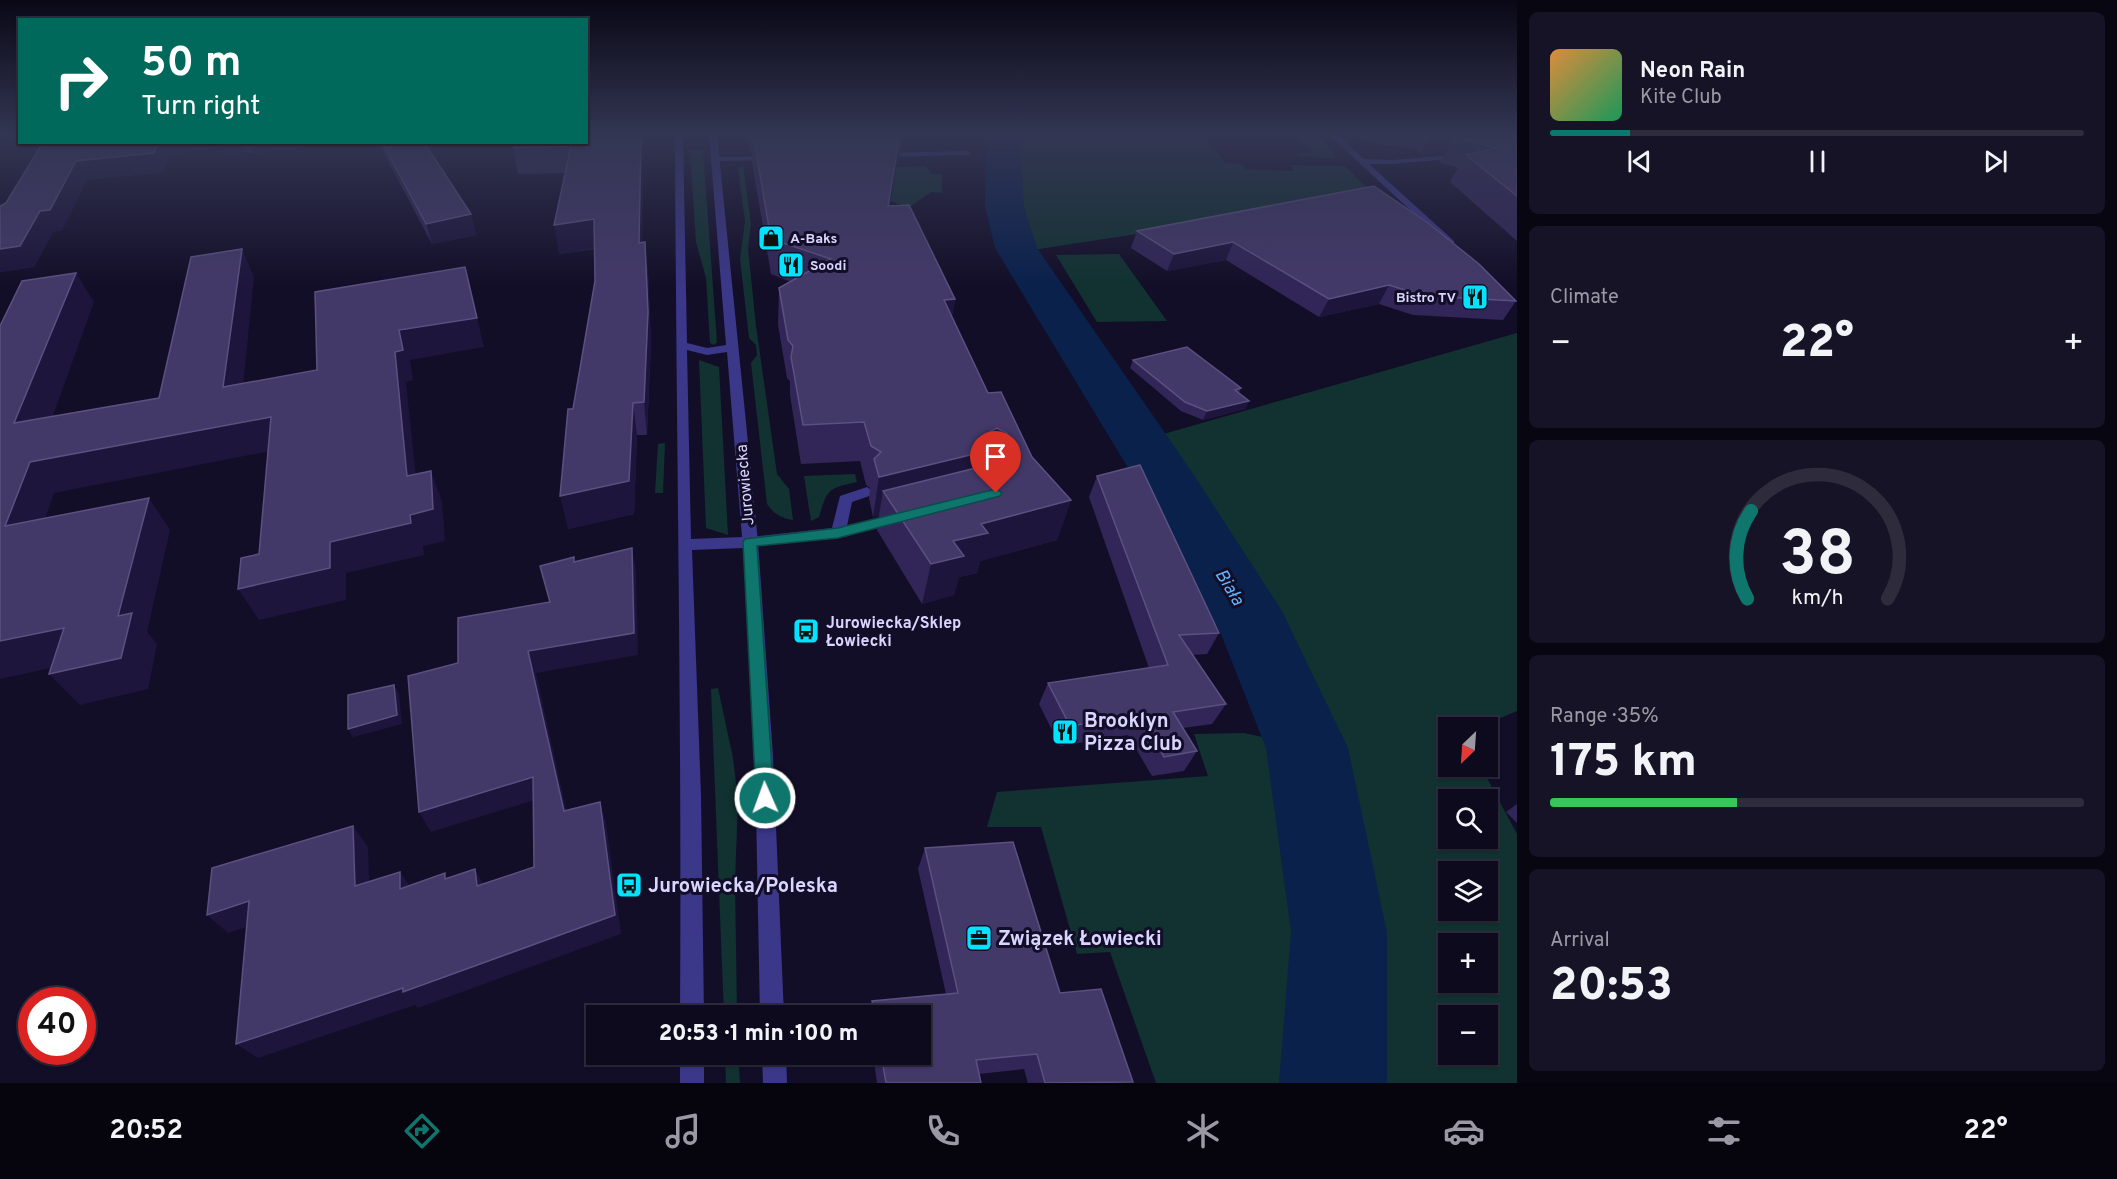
<!DOCTYPE html>
<html lang="en">
<head>
<meta charset="utf-8">
<style>
	:root { --surface:#0e0a1e; --page:#171327; --text:#f1f3f6; --muted:#9b9aa4; --line:#2e2b3c; --accent:#0f766e }
	body { margin:0; font-family:Overpass,sans-serif; background:var(--page); color:var(--text); height:100vh; display:flex; flex-direction:column; font-size:22px; white-space:nowrap }
	* { box-sizing:border-box; margin:0 }
	p { font-size:20px; color:var(--muted) }
	.icon { flex:none; width:33px; height:33px; fill:none; stroke:currentColor; stroke-width:2; stroke-linecap:round; stroke-linejoin:round }
	.map { position:relative; flex:1; overflow:hidden }
	.side { display:flex; flex-direction:column; gap:12px; padding:12px; background:#080610; width:600px }
	.side>* { flex:none }
	.top-card { position:absolute; left:18px; top:18px; width:570px; height:126px; border-radius:0px; box-shadow:0 2px 4px #0004,0 0 0 2px var(--line); background:#00695c; color:#fff; overflow:hidden }
	.needle { width:39px; rotate:205deg }
	.controls { position:absolute; left:1438px; top:717px; display:grid; gap:12px }
	.controls a { display:grid; place-items:center; width:60px; height:60px; border-radius:0px; background:var(--surface); box-shadow:0 2px 4px #0004,0 0 0 2px var(--line); font-size:30px }
	.speed { position:absolute; left:18px; top:987px; display:flex; gap:12px; font-size:30px; font-weight:700; text-align:center }
	.speed>* { display:grid; place-content:center; width:78px; height:78px; border-radius:50%; background:var(--surface); box-shadow:0 2px 4px #0004,0 0 0 2px var(--line); line-height:1 }
	.speed .limit { border:9px solid #d22; background:#fff; color:#111 }
	.pin { position:absolute; display:grid; place-items:center; width:51px; height:51px; color:#fff; margin:-62px -26px; border-radius:50% 50% 50% 0; rotate:-45deg; box-shadow:0 0 6px #0007 }
	.pin .icon { rotate:45deg }
	.me { position:absolute; width:66px; margin:-33px; rotate:358deg; stroke-linejoin:round; filter:drop-shadow(0 0 4px #0008) }
	.turn { display:flex; align-items:center; gap:21px; height:126px; padding:0 24px; font-size:27px }
	.turn .icon { width:78px; height:78px; stroke-width:2.5 }
	.turn b { display:block; font-size:42px; line-height:51px }
	.big { font-size:45px; font-weight:800; line-height:1.1 }
	.side .card { flex:1; display:flex; flex-direction:column; justify-content:center; gap:9px; min-width:0; padding:0 21px; border-radius:9px; background:var(--page) }
	.side .dial { align-items:center; gap:0 }
	.dial svg { height:156px; overflow:visible; fill:none; stroke:var(--line); stroke-width:7; stroke-linecap:round; text-anchor:middle }
	.dial text { fill:var(--text); stroke:none }
	.song { display:flex; align-items:center; gap:18px }
	.cover { width:72px; height:72px; border-radius:9px; background:linear-gradient(135deg,hsl(30 70% 55%),hsl(150 70% 35%)) }
	.played { height:6px; border-radius:3px; background:linear-gradient(90deg,var(--accent) 15%,var(--line) 15%) }
	.keys { display:flex; justify-content:space-around; direction:ltr }
	.heat { display:flex; justify-content:space-between; align-items:center; font-size:33px; direction:ltr }
	.charge { height:9px; border-radius:4px; background:linear-gradient(90deg,#34c759 35%,var(--line) 0) }
	.trip { position:absolute; left:586px; top:1005px; width:345px; height:60px; border-radius:0px; background:var(--surface); box-shadow:0 2px 4px #0004,0 0 0 2px var(--line); font-weight:800; line-height:60px; text-align:center }
	.tabs { display:flex; height:96px; justify-content:space-around; align-items:center; background:#06040c; color:var(--muted) }
	.tabs .icon { width:42px; height:42px }
	.tabs .current { color:var(--accent) }
	.tabs b { font-size:27px; color:var(--text) }
	main { display:flex; flex:1; min-height:0 }
	.map>svg:first-child { display:block }
</style>
</head>
<body>
<main>
<div class="map">
<svg width="1517" height="1083" viewBox="0 0 1517 1083">
	<rect width="100%" height="100%" fill="#130e28"/>
	<g fill="#113231" fill-rule="evenodd">
		<path d="M1008,134H1201L1226,163L1241,164L1246,169L1294,171L1290,165L1345,166L1376,197L1033,250Z"/>
		<path d="M1294,134C1313,134 1328,139 1336,159L1299,156L1297,153H1314Z"/>
		<path d="M690,150H703L717,342L714,345L710,343L706,278L696,242Z"/>
		<path d="M743,164L751,224L748,248L756,326L777,474L789,489L793,520C781,518 774,514 767,504L751,363L757,355L756,345L749,338L740,259L745,221L738,170Z"/>
		<path d="M926,166L931,174H942V193L931,192L908,208L854,186H893L897,167Z"/>
		<path d="M1119,254L1167,321L1097,322L1056,255Z"/>
		<path d="M1517,333V711L1479,727L1449,728V766L1481,767L1517,834V1083H1156L1110,952L1077,954L1041,827H987L997,792L1208,776L1194,734L1244,733L1306,747L1257,631L1170,485L1160,435ZM1449,800H1488V838H1449ZM1449,872H1488V910H1449ZM1449,944H1488V982H1449ZM1449,1016H1488V1054H1449Z"/>
		<path d="M699,360L719,367L728,535L706,528Z"/>
		<path d="M665,443L663,493H655L658,444Z"/>
		<path d="M855,474L857,482C829,488 827,489 819,517L811,521L804,476Z"/>
		<path d="M718,688L733,758L738,800L735,881L737,1015H724L711,689Z"/>
		<path d="M725,1055H738L740,1083H726Z"/>
	</g>
	<g fill="none" stroke-linecap="round" stroke-linejoin="round">
		<path fill="#0a214c" fill-rule="evenodd" d="M986,134H1020L1024,207L1037,248L1192,472L1282,611L1348,748L1387,932V1083H1279L1291,932L1266,748L1221,634L1139,486L995,248L985,207Z"/>
		<g fill="#3b3789" fill-rule="evenodd">
			<path d="M1328,134H1337L1364,159L1392,160L1465,154L1466,156L1462,158L1392,164H1369L1454,241V245H1448Z"/>
			<path d="M967,151H970V155L878,157L874,155L878,153Z"/>
			<path d="M773,156L777,158L776,160L716,161L712,159L716,157Z"/>
			<path d="M867,487L874,492L872,495L852,502L847,526L898,513L903,514L905,518L903,522L838,538L750,547L742,542L750,537L832,528L840,496Z"/>
		</g>
		<g fill="#3b3789" fill-rule="evenodd">
			<path d="M675,134H683L687,343L707,348L726,345L709,134H717L758,542L773,756L784,1016H760L755,756L743,548L692,550L701,796L704,1016H680C682,722 676,428 675,134ZM687,350L707,355L727,352L742,537L691,539Z"/>
			<rect x="680" y="1054" width="24" height="29"/>
			<path d="M762,1054H786L787,1083H763Z"/>
		</g>
	</g>
	<g fill="#312657">
		<path d="M748,134H902L890,206L955,299L952,316L988,393L1032,457L1071,500L1057,540L980,561L977,573L959,577L954,595L922,604L877,530L879,515L873,517L869,498L870,488L866,485L860,461L801,464L790,395V381L787,378L778,325L779,288L791,282L771,274L752,162V154H751Z"/>
		<path d="M1351,134H1517V241L1450,182L1458,168L1439,162L1446,151L1421,154L1415,148L1381,145Z"/>
		<path d="M43,142H306V147L253,154L246,152L226,154L223,147L170,154L163,172L87,180L62,230L53,232L34,267L0,272V206L6,203Z"/>
		<path d="M378,142H424L471,214L476,235L432,244Z"/>
		<path d="M586,142L643,242L648,272L651,343L647,435H637L634,514L568,529L573,409L595,281V249L559,254L565,173L518,174L513,148Z"/>
		<path d="M1374,186L1516,301L1503,320L1413,315L1379,304L1319,317L1226,260L1167,271L1131,248L1137,231Z"/>
		<path d="M1133,360L1241,388L1239,393L1249,401L1245,409L1203,420L1181,411L1130,368Z"/>
		<path d="M1097,476L1219,633L1207,654L1192,655L1226,704L1212,724L1183,728L1197,751L1184,771L1152,776L1128,735L1060,746L1039,704L1048,683L1149,668L1089,497Z"/>
		<path d="M1517,804V823L1506,812Z"/>
		<path d="M925,848L1060,993L1133,1082L1028,1083L1024,1069L979,1074L981,1083H877L873,1054H921V1016H868L872,1001L946,994L918,869Z"/>
	</g>
	<g fill="#1d153c">
		<path d="M641,134H644L642,272L639,243Z"/>
		<path d="M901,134L898,159L884,240L888,206Z"/>
		<path d="M1432,134H1517L1454,136L1446,151L1421,154Z"/>
		<path d="M158,142H242L246,152L226,154L223,147L170,154L163,172L87,180L62,230L53,232L34,267L0,272V249L40,211L76,161Z"/>
		<path d="M249,142H306V147L253,154Z"/>
		<path d="M471,214L476,235L432,244L426,224Z"/>
		<path d="M594,219L598,248L559,254L554,225Z"/>
		<path d="M645,242L648,272L651,343L647,435L644,402Z"/>
		<path d="M1233,242L1226,260L1167,271L1174,254Z"/>
		<path d="M242,249L254,277L240,417L223,387Z"/>
		<path d="M465,267L484,347L410,360L413,380L406,382L419,507L407,476L395,352L399,330Z"/>
		<path d="M76,273L94,302L39,454L14,423Z"/>
		<path d="M1389,285L1379,304L1319,317L1329,299Z"/>
		<path d="M955,299L948,336L944,300Z"/>
		<path d="M1249,401L1245,409L1203,420L1207,411Z"/>
		<path d="M633,403L637,435L634,514L568,529L560,496Z"/>
		<path d="M271,417L286,448L54,493L32,557L5,526L30,462Z"/>
		<path d="M997,428L991,450L995,449L985,488L883,491L879,515L873,517L879,477L988,433Z"/>
		<path d="M431,471L442,502L445,541L423,546L424,555L346,573V600L259,620L238,589L330,542L410,515Z"/>
		<path d="M149,498L170,530L147,632L157,644L148,689L80,705L49,674L118,616Z"/>
		<path d="M1071,500L1057,540L980,561L977,573L959,577L954,595L922,604L931,564L953,541L981,524Z"/>
		<path d="M632,548L636,570L638,655L536,673L571,832L564,811L528,651Z"/>
		<path d="M64,628L92,659L0,679V641Z"/>
		<path d="M394,685L399,694L402,724L353,737L348,729Z"/>
		<path d="M533,777L541,798L431,832L419,812Z"/>
		<path d="M600,802L606,823L621,934L418,1008L415,1005L258,1058L236,1044L403,988L406,990Z"/>
		<path d="M353,826L368,847L370,905L355,886Z"/>
		<path d="M475,869L486,889L477,886Z"/>
		<path d="M400,872L413,891L400,889Z"/>
		<path d="M249,901L269,920L228,933L207,915Z"/>
	</g>
	<g fill="#433969" stroke="#5b5180" stroke-width="1.5">
		<path d="M586,134H641L639,243L645,242L648,312L644,402L633,403L629,481L560,496L568,409H573L595,281L594,219L554,225L571,146L513,148L515,142H586Z"/>
		<path d="M753,134H900L888,206L909,205L955,299L944,300L988,393L1001,392L1032,457L1071,500L981,524L988,533L953,541L964,556L931,564L883,491L1012,459L1016,453L1007,433L997,428L988,433L995,449L879,477L874,459L881,452L871,446L864,422L803,425L791,357L793,346L788,340L779,288L831,259L771,239Z"/>
		<path d="M1463,134H1517V196L1466,155L1496,148L1454,136Z"/>
		<path d="M43,142H158L154,153L76,161L50,210L40,211L20,246L0,249V206L6,203Z"/>
		<path d="M382,142H424L471,214L426,224Z"/>
		<path d="M1374,186L1428,223L1479,264L1516,301L1424,296L1389,285L1329,299L1233,242L1174,254L1137,231Z"/>
		<path d="M242,249L223,387L317,370L315,292L465,267L477,318L399,330L403,350L395,352L407,476L431,471L433,509L410,515L411,523L330,542V568L238,589L241,558L259,554L271,417L30,462L5,526L149,498L118,616L132,613L121,658L49,674L64,628L0,641V326L22,281L76,273L14,423L159,398L191,257Z"/>
		<path d="M1187,347L1241,388L1235,390L1249,401L1207,411L1185,402L1133,360Z"/>
		<path d="M1140,465L1219,633L1179,635L1226,704L1173,712L1197,751L1164,757L1140,715L1070,726L1048,683L1168,665L1097,476Z"/>
		<path d="M632,548L634,633L528,651L564,811L600,802L615,915L403,992V988L236,1044L249,901L207,915L212,868L353,826L355,886L400,872V889L445,873V879L475,869L477,886L534,867L533,777L419,812L408,676L458,663V618L550,602L540,566L574,557V562Z"/>
		<path d="M394,685L397,715L348,729V695Z"/>
		<path d="M1013,842L1060,993L1101,989L1133,1082L1045,1083L1037,1054L976,1060L981,1083H886L881,1054H921V1016H875L872,1001L958,993L925,848Z"/>
	</g>
	<linearGradient id="sky" x2="0" y2="1"><stop stop-color="#0a0816"/><stop offset="0.47" stop-color="#333653"/><stop offset="1" stop-color="#333653" stop-opacity="0"/></linearGradient>
	<rect width="1517" height="286" fill="url(#sky)"/>
	<path fill="#0f766e" stroke="#0a4d48" stroke-width="1.5" d="M996,489L1002,493L1000,496L838,538L757,546L774,798L771,804L765,807L759,804L756,798L743,542L745,539L838,528Z"/>
	<defs>
		<symbol id="shop-square" viewBox="-11 -11 22 22"><rect x="-9" y="-9" width="18" height="18" rx="4" fill="#01e3ff" stroke="#130e28"/><path d="M-5-2.5h2.3a2.7 3.5 0 0 1 5.4 0H5L5.5 6h-11ZM-1.5-2.5h3a1.5 2.3 0 0 0-3 0Z" fill="#111"/></symbol>
		<symbol id="restaurant-square" viewBox="-11 -11 22 22"><rect x="-9" y="-9" width="18" height="18" rx="4" fill="#01e3ff" stroke="#130e28"/><path d="M-5-6h1v4h1v-4h1v4h1v-4h1v5L-1.5 .5V6h-2V.5L-5-1ZM5-6V6H3V1.5H1.5Q1.5-4 5-6Z" fill="#111"/></symbol>
		<symbol id="bus-square" viewBox="-11 -11 22 22"><rect x="-9" y="-9" width="18" height="18" rx="4" fill="#01e3ff" stroke="#130e28"/><path d="M-5-6H5V4H4V6H2V4H-2V6H-4V4H-5ZM-3.5-4V0h7V-4ZM-3.5 1.2v1.5H-2V1.2ZM2 1.2v1.5H3.5V1.2Z" fill="#111"/></symbol>
		<symbol id="office-square" viewBox="-11 -11 22 22"><rect x="-9" y="-9" width="18" height="18" rx="4" fill="#01e3ff" stroke="#130e28"/><path d="M-6-3h4V-5.5h4V-3h4V5H-6ZM-1-4.5V-3h2v-1.5ZM-6 0V1H6V0Z" fill="#111"/></symbol>
	</defs>
	<g fill-rule="evenodd">
		<use href="#shop-square" x="756" y="223" width="30" height="30"/>
		<use href="#restaurant-square" x="776" y="250" width="30" height="30"/>
		<use href="#restaurant-square" x="1460" y="282" width="30" height="30"/>
		<use href="#bus-square" x="791" y="616" width="30" height="30"/>
		<use href="#restaurant-square" x="1050" y="717" width="30" height="30"/>
		<use href="#bus-square" x="614" y="870" width="30" height="30"/>
		<use href="#office-square" x="964" y="923" width="30" height="30"/>
	</g>
	<g text-anchor="middle" stroke-width="6" stroke-linejoin="round" paint-order="stroke">
		<g font-size="14" font-weight="bold" fill="#dad5ff" stroke="#130e28" text-anchor="start">
			<text x="790" y="243">A-Baks</text>
			<text x="810" y="270">Soodi</text>
			<text x="1456" y="302" text-anchor="end">Bistro TV</text>
		</g>
		<g font-size="16" fill="#dad5ff" stroke="#130e28">
			<text transform="translate(744 485) rotate(-95)" y="6">Jurowiecka</text>
		</g>
		<g font-size="16" font-weight="bold" fill="#dad5ff" stroke="#130e28" text-anchor="start">
			<text x="826" y="628">Jurowiecka/Sklep<tspan x="826" dy="18">Łowiecki</tspan></text>
		</g>
		<g font-size="18" font-style="italic" fill="#63b6ff" stroke="#130e28">
			<text transform="translate(1230 587) rotate(59)" y="6">Biała</text>
		</g>
		<g font-size="20" font-weight="bold" fill="#dad5ff" stroke="#130e28" text-anchor="start">
			<text x="1084" y="727">Brooklyn<tspan x="1084" dy="23">Pizza Club</tspan></text>
			<text x="648" y="892">Jurowiecka/Poleska</text>
			<text x="998" y="945">Związek Łowiecki</text>
		</g>
	</g>
</svg>
<div class="controls">
<a><svg class="needle" viewBox="-14 -14 28 28"><path d="M0-13l5 13h-10z" fill="#e53935"/><path d="M0 13l5-13h-10z" fill="#9b9aa4"/></svg></a>
<a><svg class="icon" aria-label="search" viewBox="0 0 24 24"><circle cx="10" cy="10" r="6"/><path d="M15 15l6 6"/></svg></a>
<a><svg class="icon" aria-label="layers" viewBox="0 0 24 24"><path d="M12 4l9 5-9 5-9-5zM3 14l9 5 9-5"/></svg></a>
<a>+</a>
<a>−</a>
</div>
<div class="speed"><div class="limit">40</div></div>
<div class="pin" style="left:996px;top:493px;background:#d93025"><svg class="icon" aria-label="arrive" viewBox="0 0 24 24"><path d="M6 21V4h12l-3 4 3 4H6"/></svg></div>
<svg class="me" style="left:765px;top:798px" viewBox="-20 -20 40 40"><circle r="17" fill="#0f766e" stroke="#fff" stroke-width="3"/><path d="M0-11L8 9 0 5-8 9z" fill="#fff"/></svg>
<div class="trip">20:53 · 1 min · 100 m</div>
<div class="top-card">
<div class="turn"><svg class="icon" aria-label="right" viewBox="0 0 24 24"><path d="M7 20v-9h11M14 6l5 5-5 5"/></svg><div><b>50 m</b>Turn right</div></div>
</div>
</div>
<section class="side">
<div class="card">
<div class="song"><i class="cover"></i><div><b>Neon Rain</b><p>Kite Club</p></div></div>
<div class="played"></div>
<div class="keys"><svg class="icon" aria-label="previous" viewBox="0 0 24 24"><path d="M18 5L8 12l10 7zM5 5v14"/></svg><svg class="icon" aria-label="pause" viewBox="0 0 24 24"><path d="M8 5v14M16 5v14"/></svg><svg class="icon" aria-label="next" viewBox="0 0 24 24"><path d="M6 5l10 7-10 7zM19 5v14"/></svg></div>
</div>
<div class="card"><p>Climate</p>
<div class="heat"><a>−</a><b class="big">22°</b><a>+</a></div>
</div>
<div class="card dial"><svg viewBox="0 0 100 80">
<path d="M14 69A42 42 0 1 1 86 69"/>
<path d="M14 69A42 42 0 0 1 16 24" stroke="#0f766e"/>
<text x="50" y="56" font-size="32" font-weight="700">38</text>
<text x="50" y="72" font-size="11">km/h</text>
</svg></div>
<div class="card"><p>Range · 35%</p><b class="big">175 km</b><div class="charge"></div></div>
<div class="card"><p>Arrival</p><b class="big">20:53</b></div>
</section>
</main>
<nav class="tabs">
<b>20:52</b>
<svg class="icon current" aria-label="directions" viewBox="0 0 24 24"><path d="M12 3l9 9-9 9-9-9zM9 14v-3h6M13 9l2 2-2 2"/></svg>
<svg class="icon" aria-label="music" viewBox="0 0 24 24"><path d="M9 18V5l10-2v13"/><circle cx="6" cy="18" r="3"/><circle cx="16" cy="16" r="3"/></svg>
<svg class="icon" aria-label="phone" viewBox="0 0 24 24"><path d="M5 4h4l2 5-3 2q2 4 5 5l2-3 5 2v4C11 20 4 13 5 4z"/></svg>
<svg class="icon" aria-label="climate" viewBox="0 0 24 24"><path d="M12 3v18M4 7l16 10M4 17L20 7"/></svg>
<svg class="icon" aria-label="car" viewBox="0 0 24 24"><path d="M5 17H2v-5l4-1 3-4h7l3 4 3 1v5h-3M9 17h6M6 11h13"/><circle cx="7" cy="17" r="2"/><circle cx="17" cy="17" r="2"/></svg>
<svg class="icon" aria-label="filters" viewBox="0 0 24 24"><path d="M4 7h16M4 17h16"/><circle cx="9" cy="7" r="2"/><circle cx="15" cy="17" r="2"/></svg>
<b>22°</b>
</nav>
</body>
</html>
